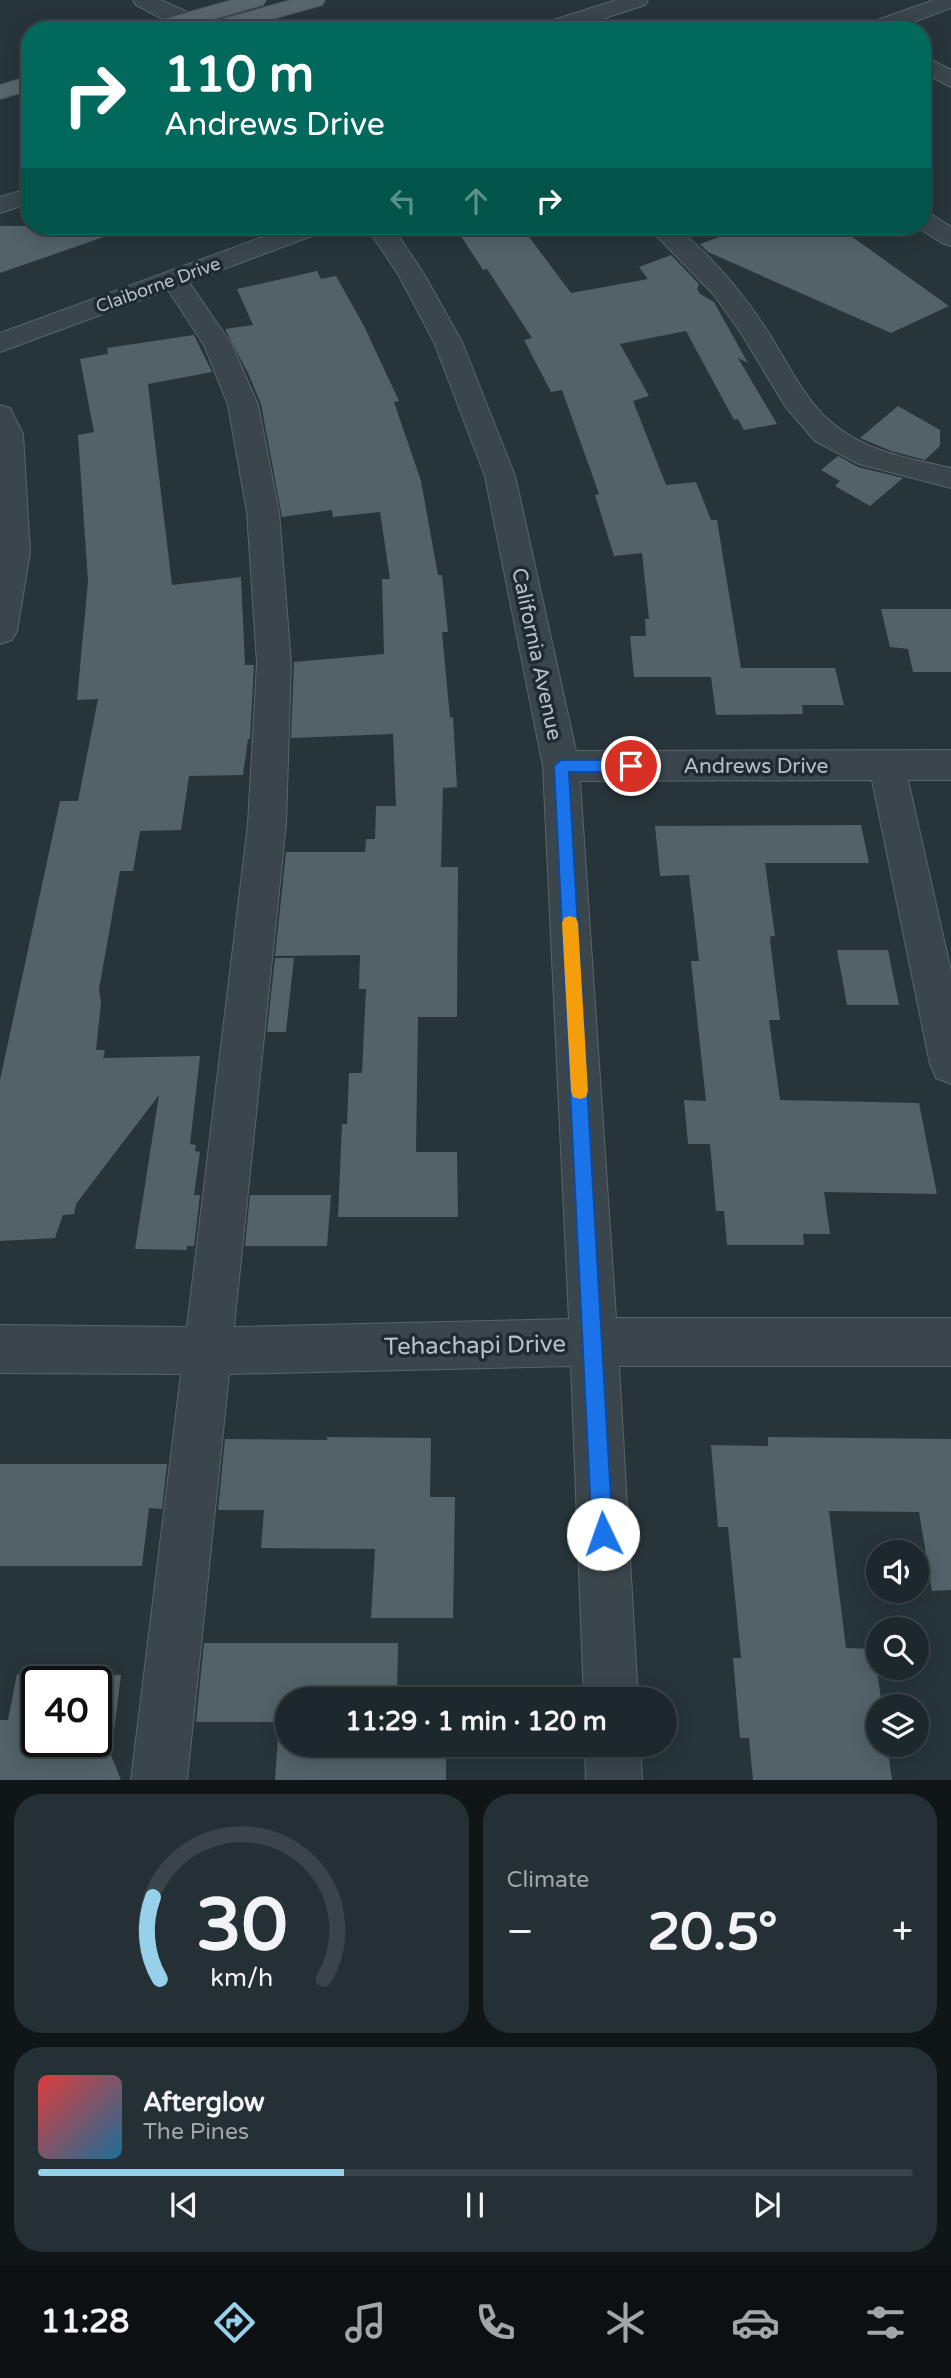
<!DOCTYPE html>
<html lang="en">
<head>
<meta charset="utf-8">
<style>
	:root { --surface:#1d282c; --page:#253034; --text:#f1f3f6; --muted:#a0a6a9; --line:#3b4448; --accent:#96d0eb }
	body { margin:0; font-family:"Varela Round",sans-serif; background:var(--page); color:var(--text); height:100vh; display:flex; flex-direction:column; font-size:26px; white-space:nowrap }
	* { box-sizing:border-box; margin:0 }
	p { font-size:23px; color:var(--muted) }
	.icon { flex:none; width:38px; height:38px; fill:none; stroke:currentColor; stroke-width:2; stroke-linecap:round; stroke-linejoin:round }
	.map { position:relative; height:1780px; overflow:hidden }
	.drawer { display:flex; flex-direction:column; gap:14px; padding:14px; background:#101618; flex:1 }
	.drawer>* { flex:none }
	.banner { position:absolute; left:21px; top:21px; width:910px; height:214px; border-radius:28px; box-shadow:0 4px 18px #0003,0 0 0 2px var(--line); background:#00695c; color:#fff; overflow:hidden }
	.tools { position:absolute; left:866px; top:1540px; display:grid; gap:14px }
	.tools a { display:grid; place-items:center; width:63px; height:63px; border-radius:50%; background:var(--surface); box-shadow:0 4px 18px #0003,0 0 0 2px var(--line); font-size:35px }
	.speed { position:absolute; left:21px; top:1666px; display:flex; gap:14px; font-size:35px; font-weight:700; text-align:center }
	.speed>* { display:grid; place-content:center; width:91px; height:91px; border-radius:50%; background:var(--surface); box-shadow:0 4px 18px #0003,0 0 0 2px var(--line); line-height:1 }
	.speed .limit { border:4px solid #111; border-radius:10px; background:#fff; color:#111 }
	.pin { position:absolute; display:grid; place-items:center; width:60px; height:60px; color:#fff; margin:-30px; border:4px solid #fff; border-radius:50%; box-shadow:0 2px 7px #0007 }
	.me { position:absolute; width:77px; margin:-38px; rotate:357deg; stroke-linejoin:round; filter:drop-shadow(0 0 5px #0008) }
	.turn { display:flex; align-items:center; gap:24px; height:147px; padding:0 28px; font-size:32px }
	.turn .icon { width:91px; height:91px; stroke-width:2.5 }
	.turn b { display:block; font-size:49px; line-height:60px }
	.lanes { display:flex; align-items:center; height:66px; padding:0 28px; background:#0003; justify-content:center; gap:35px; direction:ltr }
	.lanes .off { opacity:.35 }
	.big { font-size:52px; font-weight:700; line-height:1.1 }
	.drawer .widget { flex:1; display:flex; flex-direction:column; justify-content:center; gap:10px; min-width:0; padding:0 24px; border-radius:28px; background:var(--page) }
	.drawer .dial { align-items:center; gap:0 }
	.dial svg { height:182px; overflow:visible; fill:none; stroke:var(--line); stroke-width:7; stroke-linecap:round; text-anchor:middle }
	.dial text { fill:var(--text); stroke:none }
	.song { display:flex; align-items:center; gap:21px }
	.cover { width:84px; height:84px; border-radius:10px; background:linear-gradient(135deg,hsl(0 70% 55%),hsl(200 70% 35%)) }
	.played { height:7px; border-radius:4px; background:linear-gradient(90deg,var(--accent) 35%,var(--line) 35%) }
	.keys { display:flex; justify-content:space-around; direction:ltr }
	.heat { display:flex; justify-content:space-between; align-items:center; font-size:38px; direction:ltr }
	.drawer .tiles { flex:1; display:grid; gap:14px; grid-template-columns:1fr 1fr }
	.widget:last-child { grid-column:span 2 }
	.trip { position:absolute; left:275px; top:1687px; width:402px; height:70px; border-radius:35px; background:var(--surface); box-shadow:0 4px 18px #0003,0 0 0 2px var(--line); font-weight:700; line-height:70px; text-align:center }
	.menu { display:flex; height:112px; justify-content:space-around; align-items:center; background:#0c1012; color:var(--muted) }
	.menu .icon { width:49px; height:49px }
	.menu .on { color:var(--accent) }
	.menu b { font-size:32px; color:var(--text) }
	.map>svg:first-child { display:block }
</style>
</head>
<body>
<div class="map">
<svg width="951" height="1780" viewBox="0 0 951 1780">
	<rect width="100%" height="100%" fill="#27353a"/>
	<g fill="#526268" fill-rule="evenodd">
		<path d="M0,226H120L121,231L0,273Z"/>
		<path d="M460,226H521L571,293L648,279L639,267L671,255L699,284L697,289L700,294L714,302L748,363L738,358L777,424L744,430L738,419L734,420L686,331L620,344L649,396L633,401L666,485L696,482L711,520H717L741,668H835L844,705H802L803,714L716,715L711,677H634L630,636H646L645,619H649L642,553L614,556L595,495L599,494L562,390L551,392L524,340L532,338L487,269L483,270L459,233L464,232Z"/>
		<path d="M750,226H837L949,306L891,333L708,252L700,244Z"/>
		<path d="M317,271L321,279L336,276L364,326L399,401L394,402L421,481L438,575H442L448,632H442L450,718L453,717L457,787L443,788L441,867H458L457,1017H418L416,1152H457L458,1217H338L342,1124H347L349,1073H362L366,989H359L360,955L275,956L286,852H365L366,839H375L376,806H396L393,734L291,738L294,662L384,654L382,579H390L380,512L333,517L332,510L282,517L261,404L248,373L225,329L253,325L237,289Z"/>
		<path d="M194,335L212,372L148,384L172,585L241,577L245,665H254L250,739H248L243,775L189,776L181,830L140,831L133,871H120L99,989L101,1003L96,1050H105L103,1058L200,1056L190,1144L196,1145L195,1151L200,1152L194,1195H200L194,1246H187V1250L135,1249L159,1095L76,1204L74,1214L63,1215L55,1238L0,1241V1080L60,801H78L98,699L77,700L88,581L78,435L94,432L80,359L108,354L107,348Z"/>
		<path d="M898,406L940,430V446L925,460L891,451L860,438Z"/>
		<path d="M838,456L858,467L903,478L870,506L835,486L840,481L821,470Z"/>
		<path d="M881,609H951V672H913L908,649L890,647Z"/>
		<path d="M861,825L869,863H765L775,936H771L770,940L780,1020H769L780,1100L919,1103L937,1194L824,1192L830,1234H803L804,1245H727L724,1211H716L710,1144H688L684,1100L706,1101L691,961H699L689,875L660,876L655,826Z"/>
		<path d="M837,950H888L899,1005H847Z"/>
		<path d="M275,958H294L286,1032H267Z"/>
		<path d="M250,1195H331L327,1246H245Z"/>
		<path d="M327,1437L431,1438L430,1497H455L453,1618H371L375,1549L261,1548L264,1510H218L225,1439L327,1440Z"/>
		<path d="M768,1437L951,1439V1590L932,1591L919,1512L829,1511L846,1648L874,1649L882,1706H878V1745H887L892,1780H753L749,1738H740L733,1658H741L728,1527H718L711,1445L768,1446Z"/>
		<path d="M0,1464H167L162,1509L149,1508L142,1566H0Z"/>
		<path d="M204,1643H398L397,1695H429V1699H287V1745H446V1780H275L279,1722H196Z"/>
		<path d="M17,1674L121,1675L111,1755L121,1780H0V1720H8ZM37,1682H96V1741H37Z"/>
	</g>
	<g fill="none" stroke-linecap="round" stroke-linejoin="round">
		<defs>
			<g id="minor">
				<path d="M133,0H161L194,15L208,30H184L136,5Z"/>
				<path d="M616,0H648L645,5L569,30H535L538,25Z"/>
				<path d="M934,0H951V8L892,30H860L863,25Z"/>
				<path d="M922,55L951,70V87L922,72Z"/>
				<path d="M30,188V203L0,213V197Z"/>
				<path d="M922,211L931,214L951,227V246L942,243L915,226H922Z"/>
				<path d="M293,226H329L325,231L189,282L232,345L258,405L279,512L291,663L286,824L234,1327L569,1319L543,766L485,476L434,342L398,274L366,226H392L424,274L462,342L515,476L576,751L951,750V780H908L951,971V1084L936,1078L930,1064L872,780L580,781L616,1318H951V1366H619L638,1699H584L571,1366L229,1374L187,1780H131L181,1374L0,1373V1325L187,1327L248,824L257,663L247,512L228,405L204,345L168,290L0,352V333Z"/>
				<path d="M647,226H675C713,257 744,294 770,335C790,367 806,403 836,426C868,452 911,459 951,468V488L859,464L815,441L785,406L741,333L714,295Z"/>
				<path d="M0,405L10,408L23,434L30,552L17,631L12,640L0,644Z"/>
				<path d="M585,1745H640L642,1780H586Z"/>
			</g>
			<g id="major">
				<path d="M232,0H266L263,5L176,30H140L143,25Z"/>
				<path d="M291,0H325L322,5L234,30L223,29L220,24L223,19Z"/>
				<path d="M30,76V90L0,99V85Z"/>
			</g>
		</defs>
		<use href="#minor" stroke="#586469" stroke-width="2"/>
		<use href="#major" stroke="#465257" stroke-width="2"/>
		<use href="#minor" fill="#3a464b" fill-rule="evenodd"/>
		<use href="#major" fill="#58666b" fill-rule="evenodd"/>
	</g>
	<path fill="#1a73e8" stroke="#114b97" stroke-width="2" d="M561,760H631L639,766L631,772H569L613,1534L610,1542L603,1545L595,1542L592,1534L554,766Z"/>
	<path fill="#f59e0b" d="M570,916L576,918L578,923L588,1091L586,1097L580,1099L573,1097L571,1091L562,923L564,918Z"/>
	<g text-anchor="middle" stroke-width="7" stroke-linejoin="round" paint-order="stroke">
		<g font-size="18" fill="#b6c1c6" stroke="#1f2b30">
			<text transform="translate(158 285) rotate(-20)" y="6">Claiborne Drive</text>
		</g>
		<g font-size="21" fill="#b6c1c6" stroke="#1f2b30">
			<text transform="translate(537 654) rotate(78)" y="7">California Avenue</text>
			<text x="756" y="773">Andrews Drive</text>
		</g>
		<g font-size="24" fill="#b6c1c6" stroke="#1f2b30">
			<text transform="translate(475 1345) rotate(-1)" y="8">Tehachapi Drive</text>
		</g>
	</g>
</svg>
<div class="tools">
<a><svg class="icon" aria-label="sound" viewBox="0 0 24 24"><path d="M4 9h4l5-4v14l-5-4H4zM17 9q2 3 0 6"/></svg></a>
<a><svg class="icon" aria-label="search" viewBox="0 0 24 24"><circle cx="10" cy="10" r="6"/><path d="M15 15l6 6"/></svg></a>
<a><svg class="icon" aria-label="layers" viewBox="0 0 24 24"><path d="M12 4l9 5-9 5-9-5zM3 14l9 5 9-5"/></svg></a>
</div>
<div class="speed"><div class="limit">40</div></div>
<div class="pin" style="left:631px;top:766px;background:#d93025"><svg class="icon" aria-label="arrive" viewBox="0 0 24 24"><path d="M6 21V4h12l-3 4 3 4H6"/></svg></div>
<svg class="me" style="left:603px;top:1534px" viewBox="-20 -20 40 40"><circle r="19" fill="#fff"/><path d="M0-13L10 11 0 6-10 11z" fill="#1a73e8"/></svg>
<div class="trip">11:29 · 1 min · 120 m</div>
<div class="banner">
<div class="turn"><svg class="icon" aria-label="right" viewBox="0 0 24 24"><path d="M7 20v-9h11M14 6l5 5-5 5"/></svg><div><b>110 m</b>Andrews Drive</div></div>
<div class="lanes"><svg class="icon off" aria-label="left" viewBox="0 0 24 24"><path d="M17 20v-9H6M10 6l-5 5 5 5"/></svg><svg class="icon off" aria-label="ahead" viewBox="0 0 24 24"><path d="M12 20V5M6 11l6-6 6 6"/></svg><svg class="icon" aria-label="right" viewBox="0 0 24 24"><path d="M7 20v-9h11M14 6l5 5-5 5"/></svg></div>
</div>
</div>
<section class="drawer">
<div class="tiles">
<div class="widget dial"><svg viewBox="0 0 100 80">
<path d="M14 69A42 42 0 1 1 86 69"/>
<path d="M14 69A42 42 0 0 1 11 33" stroke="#96d0eb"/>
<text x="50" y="56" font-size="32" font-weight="700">30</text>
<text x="50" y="72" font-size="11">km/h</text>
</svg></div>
<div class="widget"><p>Climate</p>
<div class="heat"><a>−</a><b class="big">20.5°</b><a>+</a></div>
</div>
<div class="widget">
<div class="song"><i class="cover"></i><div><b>Afterglow</b><p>The Pines</p></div></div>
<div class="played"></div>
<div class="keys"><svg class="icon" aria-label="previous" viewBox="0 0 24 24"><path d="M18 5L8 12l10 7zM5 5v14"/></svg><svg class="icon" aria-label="pause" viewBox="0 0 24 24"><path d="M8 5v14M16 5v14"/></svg><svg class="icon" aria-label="next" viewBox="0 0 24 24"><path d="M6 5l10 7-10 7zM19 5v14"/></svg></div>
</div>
</div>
</section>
<nav class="menu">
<b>11:28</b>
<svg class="icon on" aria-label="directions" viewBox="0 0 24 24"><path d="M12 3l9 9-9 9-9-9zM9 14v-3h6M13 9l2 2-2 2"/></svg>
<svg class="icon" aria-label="music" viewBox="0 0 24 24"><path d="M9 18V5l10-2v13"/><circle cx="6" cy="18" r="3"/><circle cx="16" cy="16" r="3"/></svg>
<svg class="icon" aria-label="phone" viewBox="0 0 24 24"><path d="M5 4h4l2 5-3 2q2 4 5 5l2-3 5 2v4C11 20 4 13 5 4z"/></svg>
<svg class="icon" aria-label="climate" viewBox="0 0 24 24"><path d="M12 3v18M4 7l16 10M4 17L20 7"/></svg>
<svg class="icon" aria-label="car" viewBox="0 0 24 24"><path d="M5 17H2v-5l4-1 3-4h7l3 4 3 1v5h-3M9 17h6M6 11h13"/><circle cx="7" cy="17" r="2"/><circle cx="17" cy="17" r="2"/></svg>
<svg class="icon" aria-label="filters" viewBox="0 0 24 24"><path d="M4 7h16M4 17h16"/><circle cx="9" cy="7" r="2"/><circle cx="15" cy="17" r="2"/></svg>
</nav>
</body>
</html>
